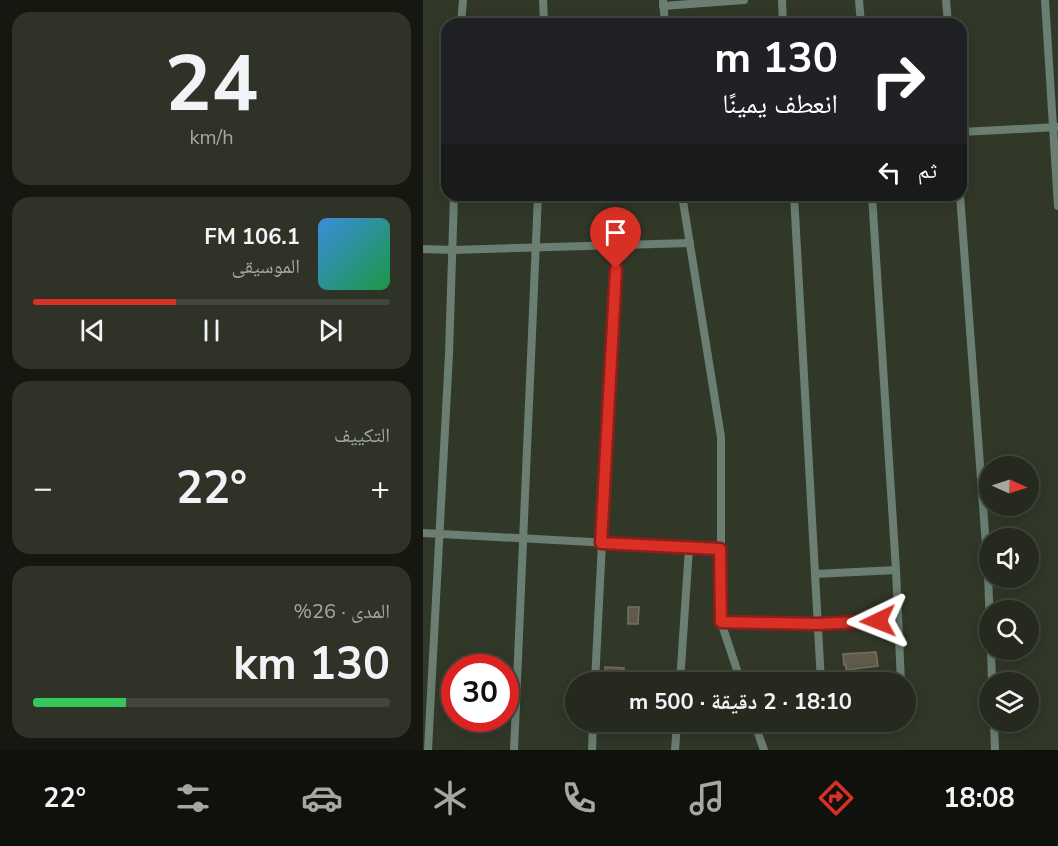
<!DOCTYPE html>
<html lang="ar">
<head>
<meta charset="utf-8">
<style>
	:root { --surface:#262a1e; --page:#2e3227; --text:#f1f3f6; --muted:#a4a7a4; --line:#42463c; --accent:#d93025 }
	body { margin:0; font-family:"Nunito Sans","Noto Naskh Arabic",sans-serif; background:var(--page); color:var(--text); direction:rtl; height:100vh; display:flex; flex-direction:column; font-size:22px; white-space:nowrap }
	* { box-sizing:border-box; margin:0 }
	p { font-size:20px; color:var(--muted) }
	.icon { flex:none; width:33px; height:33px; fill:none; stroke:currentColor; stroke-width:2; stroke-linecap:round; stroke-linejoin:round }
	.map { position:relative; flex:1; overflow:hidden; direction:ltr }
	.drawer { display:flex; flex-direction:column; gap:12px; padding:12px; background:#151710; width:423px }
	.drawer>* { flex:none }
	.guide { position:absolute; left:18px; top:18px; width:526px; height:183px; border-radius:18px; box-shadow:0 3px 15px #0003,0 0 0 2px var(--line); direction:rtl; background:#202124; color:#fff; overflow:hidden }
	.needle { width:39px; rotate:93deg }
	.tools { position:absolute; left:556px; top:456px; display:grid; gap:12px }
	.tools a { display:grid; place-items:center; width:60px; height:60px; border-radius:50%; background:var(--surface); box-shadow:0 3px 15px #0003,0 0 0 2px var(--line); font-size:30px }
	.speed { position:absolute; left:18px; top:654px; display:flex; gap:12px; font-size:30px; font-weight:700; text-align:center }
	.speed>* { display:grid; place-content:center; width:78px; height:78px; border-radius:50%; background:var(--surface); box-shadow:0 3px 15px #0003,0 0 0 2px var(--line); line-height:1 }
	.speed .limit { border:9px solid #d22; background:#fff; color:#111 }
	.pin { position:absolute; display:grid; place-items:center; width:51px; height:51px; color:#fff; margin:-62px -26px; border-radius:50% 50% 50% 0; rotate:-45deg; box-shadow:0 0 6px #0007 }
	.pin .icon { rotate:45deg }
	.me { position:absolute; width:66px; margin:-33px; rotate:268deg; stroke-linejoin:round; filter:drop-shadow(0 0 4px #0008) }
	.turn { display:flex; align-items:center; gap:21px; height:126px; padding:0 30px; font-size:27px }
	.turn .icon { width:78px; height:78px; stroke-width:2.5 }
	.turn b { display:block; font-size:42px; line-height:51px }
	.then { display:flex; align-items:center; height:57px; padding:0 30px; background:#0003; gap:12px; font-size:22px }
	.big { font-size:45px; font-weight:700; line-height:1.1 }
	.drawer .widget { flex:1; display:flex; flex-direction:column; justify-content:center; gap:9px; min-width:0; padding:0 21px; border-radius:18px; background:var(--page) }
	.drawer .dial { align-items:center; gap:0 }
	.dial b { font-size:78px; line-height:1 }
	.song { display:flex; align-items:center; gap:18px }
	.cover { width:72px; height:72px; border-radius:9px; background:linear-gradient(135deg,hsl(210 70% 55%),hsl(140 70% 35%)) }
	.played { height:6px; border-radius:3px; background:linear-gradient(90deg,var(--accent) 40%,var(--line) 40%) }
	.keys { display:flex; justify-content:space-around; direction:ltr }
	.heat { display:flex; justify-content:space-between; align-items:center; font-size:33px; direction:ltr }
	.charge { height:9px; border-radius:4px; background:linear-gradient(90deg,#34c759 26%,var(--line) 0) }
	.trip { position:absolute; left:142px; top:672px; width:351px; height:60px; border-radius:30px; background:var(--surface); box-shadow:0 3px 15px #0003,0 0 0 2px var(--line); font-weight:700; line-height:60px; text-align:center; direction:rtl }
	.dock { display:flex; height:96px; justify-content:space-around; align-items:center; background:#0f110c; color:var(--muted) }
	.dock .icon { width:42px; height:42px }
	.dock .on { color:var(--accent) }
	.dock b { font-size:27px; color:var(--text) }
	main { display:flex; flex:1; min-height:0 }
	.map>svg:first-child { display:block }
</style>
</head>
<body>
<main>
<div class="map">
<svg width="635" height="750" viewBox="0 0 635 750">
	<rect width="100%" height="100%" fill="#323828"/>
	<g fill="#5f5a49" stroke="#75705e" stroke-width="1.5">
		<path d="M205,607H216L215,624H205Z"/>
		<path d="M453,652L455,666L423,670V664L421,665L420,654Z"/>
		<path d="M182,667L201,668L200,679L181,678Z"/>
	</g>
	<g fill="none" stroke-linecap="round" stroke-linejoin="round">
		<g stroke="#6a7f71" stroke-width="8">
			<path d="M120,0L121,24"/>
			<path d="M240,0L242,24"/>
			<path d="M359,0L360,24"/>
			<path d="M436,0L438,24"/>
			<path d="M523,0L525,24"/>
			<path d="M622,0L635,206"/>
			<path d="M240,6L321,0"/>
			<path d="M38,24L40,0"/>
			<path d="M538,132L635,127"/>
			<path d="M259,195L298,437V622L318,682"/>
			<path d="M371,195L398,682"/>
			<path d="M449,195L473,570L478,682"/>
			<path d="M537,195L565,573L567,627"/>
			<path d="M0,249L29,250L267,243"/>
			<path d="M0,533L297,549"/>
			<path d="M392,574L473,570"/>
			<path d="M298,622L395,624L475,620"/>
			<path d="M568,650L569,682"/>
			<path d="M172,682L194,245"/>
			<path d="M257,682L266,548"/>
			<path d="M331,722L341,750"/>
			<path d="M571,722L572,750"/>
			<path d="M5,750L26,354L31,195"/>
			<path d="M91,750L115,195"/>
			<path d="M169,750L170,722"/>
			<path d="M252,750L254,722"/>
		</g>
	</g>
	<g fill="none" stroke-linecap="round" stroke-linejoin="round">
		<defs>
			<path id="route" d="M193,269L178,543L297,549L298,622L395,624L455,621"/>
		</defs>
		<use href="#route" stroke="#8d1f18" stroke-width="15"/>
		<use href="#route" stroke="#d93025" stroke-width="10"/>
	</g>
</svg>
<div class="tools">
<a><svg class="needle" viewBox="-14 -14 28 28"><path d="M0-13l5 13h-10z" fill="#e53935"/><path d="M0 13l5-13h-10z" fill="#a4a7a4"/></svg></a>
<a><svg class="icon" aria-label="sound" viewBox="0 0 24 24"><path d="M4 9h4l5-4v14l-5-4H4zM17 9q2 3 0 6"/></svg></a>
<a><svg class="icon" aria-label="search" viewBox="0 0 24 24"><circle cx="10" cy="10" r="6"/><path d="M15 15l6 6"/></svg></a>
<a><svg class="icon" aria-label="layers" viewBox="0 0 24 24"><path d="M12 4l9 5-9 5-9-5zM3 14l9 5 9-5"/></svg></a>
</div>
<div class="speed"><div class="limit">30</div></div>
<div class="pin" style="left:193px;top:269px;background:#d93025"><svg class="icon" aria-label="arrive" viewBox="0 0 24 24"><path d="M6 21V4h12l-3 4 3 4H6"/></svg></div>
<svg class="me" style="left:455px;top:621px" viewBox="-20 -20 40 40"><path d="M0-17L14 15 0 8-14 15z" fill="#d93025" stroke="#fff" stroke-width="4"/></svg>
<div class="trip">18:10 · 2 دقيقة · 500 m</div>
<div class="guide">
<div class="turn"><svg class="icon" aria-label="right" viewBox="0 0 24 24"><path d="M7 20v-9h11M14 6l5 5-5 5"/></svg><div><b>130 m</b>انعطف يمينًا</div></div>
<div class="then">ثم<svg class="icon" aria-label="left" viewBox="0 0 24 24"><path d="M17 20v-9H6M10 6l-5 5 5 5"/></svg></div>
</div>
</div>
<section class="drawer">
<div class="widget dial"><b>24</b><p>km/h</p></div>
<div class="widget">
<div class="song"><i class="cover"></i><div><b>106.1 FM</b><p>الموسيقى</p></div></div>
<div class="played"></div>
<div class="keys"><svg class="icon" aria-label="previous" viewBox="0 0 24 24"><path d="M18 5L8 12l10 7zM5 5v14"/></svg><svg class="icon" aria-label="pause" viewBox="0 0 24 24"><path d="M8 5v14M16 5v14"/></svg><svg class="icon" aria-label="next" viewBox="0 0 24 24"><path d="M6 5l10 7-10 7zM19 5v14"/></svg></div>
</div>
<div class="widget"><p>التكييف</p>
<div class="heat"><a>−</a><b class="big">22°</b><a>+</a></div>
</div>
<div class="widget"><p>المدى · 26%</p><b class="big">130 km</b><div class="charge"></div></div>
</section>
</main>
<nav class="dock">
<b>18:08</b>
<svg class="icon on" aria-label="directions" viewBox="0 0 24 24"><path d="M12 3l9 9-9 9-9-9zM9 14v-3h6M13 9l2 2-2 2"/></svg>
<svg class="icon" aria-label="music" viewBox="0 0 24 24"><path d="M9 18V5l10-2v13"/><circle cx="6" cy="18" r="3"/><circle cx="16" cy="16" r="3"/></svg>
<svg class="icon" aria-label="phone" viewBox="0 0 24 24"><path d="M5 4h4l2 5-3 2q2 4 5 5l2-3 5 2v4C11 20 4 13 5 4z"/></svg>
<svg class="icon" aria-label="climate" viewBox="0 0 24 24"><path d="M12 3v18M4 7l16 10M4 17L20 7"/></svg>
<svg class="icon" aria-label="car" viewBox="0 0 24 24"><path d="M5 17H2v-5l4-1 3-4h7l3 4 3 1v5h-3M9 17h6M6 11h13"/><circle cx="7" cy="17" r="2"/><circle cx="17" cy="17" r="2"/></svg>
<svg class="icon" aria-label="filters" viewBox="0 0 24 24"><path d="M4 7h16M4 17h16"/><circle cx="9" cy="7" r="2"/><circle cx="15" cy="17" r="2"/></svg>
<b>22°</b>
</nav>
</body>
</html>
